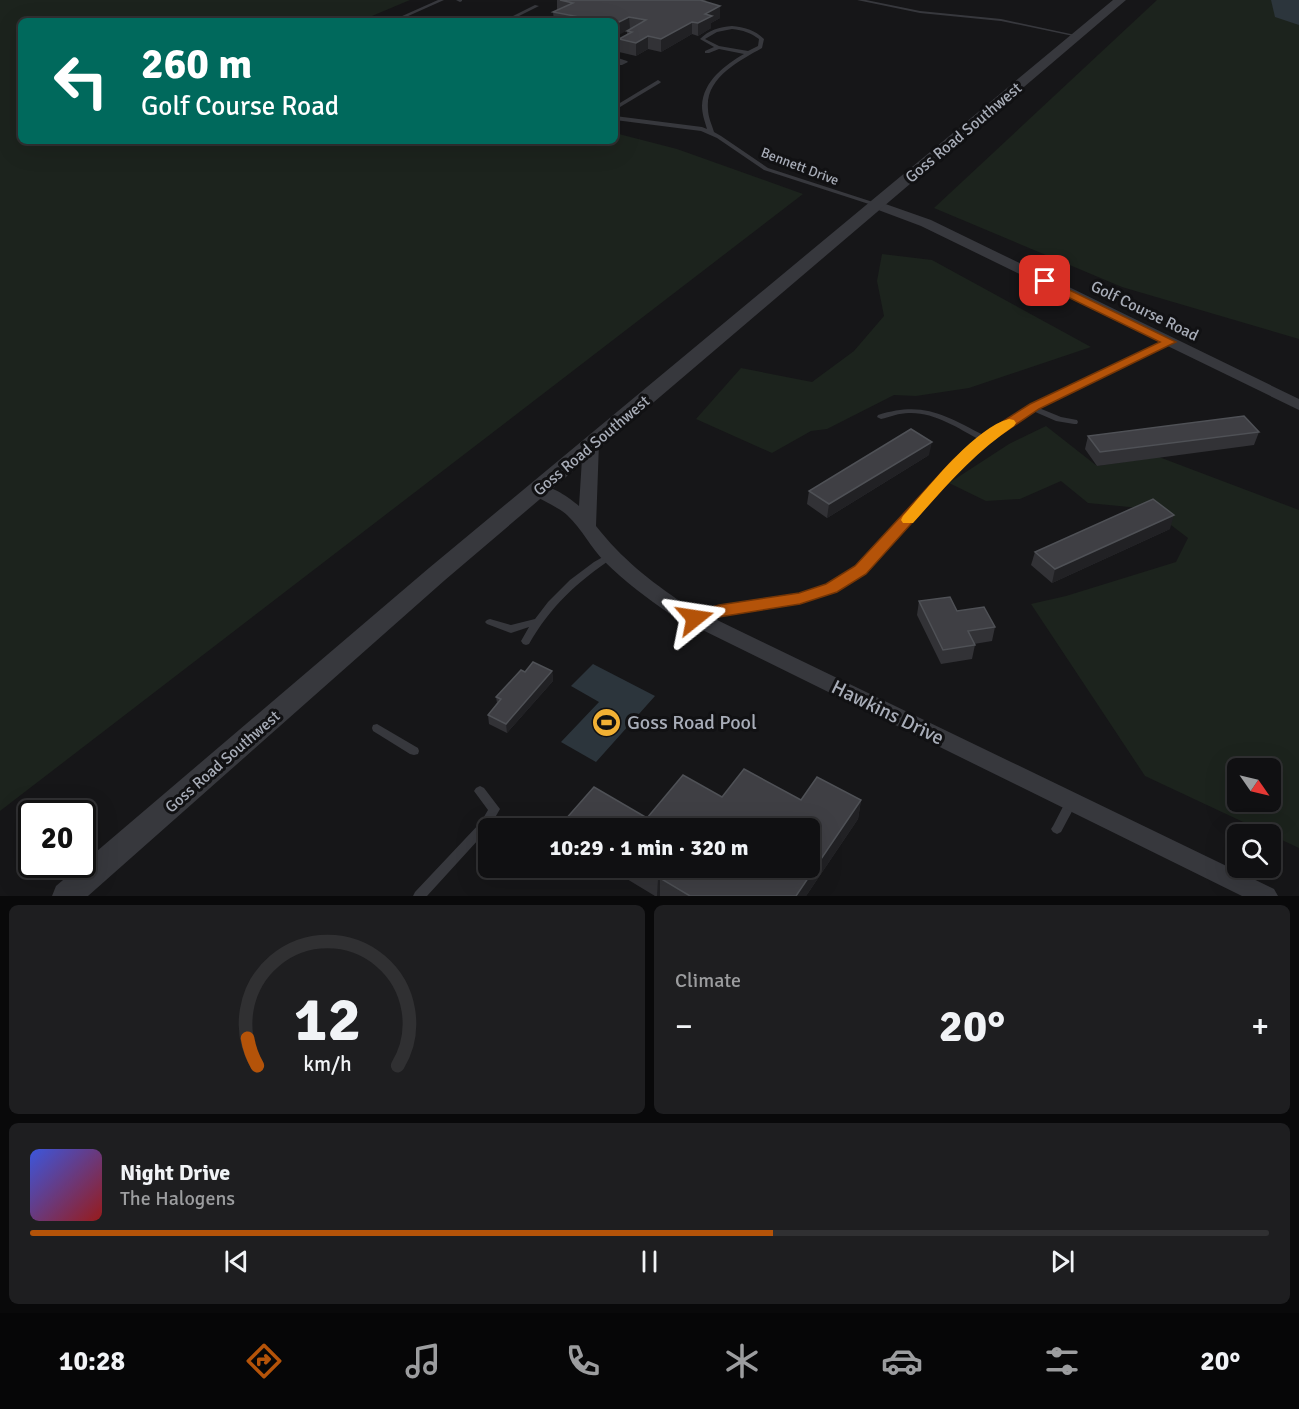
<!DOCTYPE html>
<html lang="en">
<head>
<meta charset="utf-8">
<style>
	:root { --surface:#101012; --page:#1e1e20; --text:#f1f3f6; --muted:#9c9d9f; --line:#303032; --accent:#b45309 }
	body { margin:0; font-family:Signika,sans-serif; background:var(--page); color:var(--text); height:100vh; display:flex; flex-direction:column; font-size:22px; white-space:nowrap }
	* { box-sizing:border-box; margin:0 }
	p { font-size:20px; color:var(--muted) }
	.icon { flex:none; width:33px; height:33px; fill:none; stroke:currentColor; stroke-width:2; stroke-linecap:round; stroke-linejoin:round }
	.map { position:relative; height:896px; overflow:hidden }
	.side { display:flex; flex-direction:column; gap:9px; padding:9px; background:#09090a; flex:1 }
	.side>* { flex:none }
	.guide { position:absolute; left:18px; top:18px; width:600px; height:126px; border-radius:9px; box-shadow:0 6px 24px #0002,0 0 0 2px var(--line); background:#00695c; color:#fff; overflow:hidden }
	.needle { width:39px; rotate:124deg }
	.controls { position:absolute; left:1227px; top:758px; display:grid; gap:12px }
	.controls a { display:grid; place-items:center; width:54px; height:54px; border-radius:9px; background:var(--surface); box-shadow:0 6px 24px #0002,0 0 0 2px var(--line); font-size:30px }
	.speed { position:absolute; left:18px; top:800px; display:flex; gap:12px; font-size:30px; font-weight:700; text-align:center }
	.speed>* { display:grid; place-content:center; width:78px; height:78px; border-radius:50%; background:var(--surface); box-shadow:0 6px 24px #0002,0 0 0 2px var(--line); line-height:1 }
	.speed .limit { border:3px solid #111; border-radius:9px; background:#fff; color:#111 }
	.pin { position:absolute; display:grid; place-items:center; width:51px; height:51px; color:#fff; margin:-26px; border-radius:12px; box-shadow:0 3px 9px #0006 }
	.me { position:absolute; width:66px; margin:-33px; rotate:75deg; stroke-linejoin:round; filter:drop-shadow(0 0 4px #0008) }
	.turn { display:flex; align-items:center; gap:21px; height:126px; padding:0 24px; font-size:27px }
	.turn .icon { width:78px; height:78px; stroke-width:2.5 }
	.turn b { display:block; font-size:42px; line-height:51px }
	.big { font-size:45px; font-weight:700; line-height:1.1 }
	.side .card { flex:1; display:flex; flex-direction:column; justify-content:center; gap:9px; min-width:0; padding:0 21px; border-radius:9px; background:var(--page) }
	.side .dial { align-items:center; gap:0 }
	.dial svg { height:156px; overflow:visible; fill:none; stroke:var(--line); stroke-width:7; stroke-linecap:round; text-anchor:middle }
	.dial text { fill:var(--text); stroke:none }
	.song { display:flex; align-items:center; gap:18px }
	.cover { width:72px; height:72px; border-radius:9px; background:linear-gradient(135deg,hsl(230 70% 55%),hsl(0 70% 35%)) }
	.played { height:6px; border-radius:3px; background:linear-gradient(90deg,var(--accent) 60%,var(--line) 60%) }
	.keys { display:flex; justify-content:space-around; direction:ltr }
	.heat { display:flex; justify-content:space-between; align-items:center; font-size:33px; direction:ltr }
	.side .tiles { flex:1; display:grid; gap:9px; grid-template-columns:1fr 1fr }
	.card:last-child { grid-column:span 2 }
	.trip { position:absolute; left:478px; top:818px; width:342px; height:60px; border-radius:9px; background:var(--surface); box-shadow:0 6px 24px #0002,0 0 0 2px var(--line); font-weight:700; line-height:60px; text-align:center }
	.menu { display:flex; height:96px; justify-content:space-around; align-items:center; background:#060607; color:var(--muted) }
	.menu .icon { width:42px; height:42px }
	.menu .selected { color:var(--accent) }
	.menu b { font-size:27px; color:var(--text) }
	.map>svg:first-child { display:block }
</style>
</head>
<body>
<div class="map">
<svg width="1299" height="896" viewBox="0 0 1299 896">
	<rect width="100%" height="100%" fill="#161618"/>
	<g fill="#1c231d" fill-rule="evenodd">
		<path d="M0,0H410L360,21H21V141H615V133L677,149L803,194L0,811Z"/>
		<path d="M1157,0H1299V339L1122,287L934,208Z"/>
		<path d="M882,254L932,260L1091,347L969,388L916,396L894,395L827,429L811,431L772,453L696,419L741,368L812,382L854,351L884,316L877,281Z"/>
		<path d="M1046,426L1097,466L1159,457L1299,510V848L1145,776L1031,604L1066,596L1176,562L1188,538L1150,509L1088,503L1061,481L1020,499L986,501L949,483L1009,444ZM1238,768H1270V801H1238Z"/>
	</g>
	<g fill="#2c353c">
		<path d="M1271,0H1299V25L1275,17Z"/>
		<path d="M593,664L655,696L596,762L561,742L599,702L571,686Z"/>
	</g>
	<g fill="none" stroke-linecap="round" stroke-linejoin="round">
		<g fill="#37383d" fill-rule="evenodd">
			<path d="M438,0H444L397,21H391Z"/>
			<path d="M456,0H462V1L460,2Z"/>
			<path d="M857,0H866L920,11L1001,19L1080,36L1078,37L1001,21L920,13Z"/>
			<path d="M535,5L539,6L509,21H503Z"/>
			<path d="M486,20H489V21H484Z"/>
			<path d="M732,26C744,27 755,30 764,39L762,48C739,61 705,78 708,109C708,117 712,125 714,132L721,136L768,168L879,204V206H875L764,170L717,138L701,131L615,120V116L702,127L707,129C705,122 702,114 702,106C703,81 725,65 744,54L719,49L709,53H705V51L714,47L700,39C709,30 719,27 732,26ZM732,29C743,30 751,33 759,39L758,46L748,51L719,46L705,39L717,32Z"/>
			<path d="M615,57L627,61L628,62L622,65H618L617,64L620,62L615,61Z"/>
			<path d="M658,80L661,82L660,83L615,110V106Z"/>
			<path d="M1166,340H1172L1173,342L1077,387L1039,408L1061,417L1077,420L1078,422L1077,424H1074L1056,421L1033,411C1001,429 973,452 948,479C914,519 883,565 835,590C795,610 742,609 698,620L695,619L693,617L695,615C737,602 783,604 824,587C875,566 908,514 943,475C955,462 967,451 980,440C958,428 934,412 909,413C899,413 890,417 881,419L877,417L878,415C924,401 944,415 985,436C1041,395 1104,369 1166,340Z"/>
			<path d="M610,553L613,554L615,556L613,558C578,581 550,607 529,644L526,645L523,644L521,641L529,627L511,633L487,624L485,622L487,620L490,619L511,625L535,619L548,602L570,580L594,562Z"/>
			<path d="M377,724L418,748L419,751L418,754L414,755L410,754L373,731L372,728L373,725Z"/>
			<path d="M480,786L484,788L500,809L489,828L427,896H413L415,892L481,822L488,810L474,791L476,788Z"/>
			<path d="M1071,797L1075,799L1077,802L1061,832L1057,834L1053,832L1051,829L1053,826L1067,799Z"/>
		</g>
		<g fill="#37383d" fill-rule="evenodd">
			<path d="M877,201L931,220L1299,399V410L921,226L873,208L871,205L873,202Z"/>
			<path d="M591,438L599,443L596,526C622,559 649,580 684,604L1274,889L1278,896H1242L670,614C647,598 625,582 605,562C591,548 582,529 567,515C558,506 534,498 529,490L532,486C548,482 568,497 579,506L583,443Z"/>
		</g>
		<path fill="#37383d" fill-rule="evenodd" d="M1113,0H1126L445,580L88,896H52L56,886L429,568Z"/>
	</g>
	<g fill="#323236">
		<path d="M557,0H707L704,1L720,6V18L711,23V28L698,36L692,34L661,52L648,49L636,56L619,52V39L627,35V31L630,29L615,21H554L553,12L557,11Z"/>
		<path d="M1259,432L1254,445L1097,466L1085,449L1088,436Z"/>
		<path d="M929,455L827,518L807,504L809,491Z"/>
		<path d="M1170,529L1052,583L1031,565L1035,552Z"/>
		<path d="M919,601L957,611L995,627L992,641L974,644L975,645L972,659L941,664L917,615Z"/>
		<path d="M552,671L553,681L507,733L489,724L488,715L497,703L496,697L525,672Z"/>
		<path d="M722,797L801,800H861L858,819L806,896H655L617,873V871L610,867H810V828H564V821L647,818Z"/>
	</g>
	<g fill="#212124">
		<path d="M720,6V18L711,23V28L698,36V23L705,14Z"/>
		<path d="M629,17L630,29L615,37V24Z"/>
		<path d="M692,22V34L661,52V39Z"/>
		<path d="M648,36V49L636,56V43Z"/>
		<path d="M932,442L929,455L827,518L829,504Z"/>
		<path d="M1174,515L1170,529L1052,583L1055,569Z"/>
		<path d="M552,671L553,681L507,733L506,724Z"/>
		<path d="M861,800L858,819L806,896H796Z"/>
		<path d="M660,878V896H657L658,879Z"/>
	</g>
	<g fill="#3f3f44" stroke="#4f5156" stroke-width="1.5">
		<path d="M560,0H700L720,6L705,14L712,16L698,23L692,22L661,39L648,36L636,43L619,39L632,32L627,31L646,20L629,17L615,24V21H586L590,19L553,12L573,3Z"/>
		<path d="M1244,416L1259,432L1100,452L1088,436Z"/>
		<path d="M911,429L932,442L829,504L809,491Z"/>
		<path d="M1153,499L1174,515L1055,569L1035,552Z"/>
		<path d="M950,597L957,611L984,607L995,627L968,631L975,645L943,650L919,601Z"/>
		<path d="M533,662L552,671L506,724L488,715L501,699L496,697L521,670L525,672Z"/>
		<path d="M744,769L801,800L817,777L861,800L796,896H690L660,878L658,879L637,867H810V828H575L564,821L594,787L647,818L683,775L722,797Z"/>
	</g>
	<path fill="#b45309" stroke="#753606" stroke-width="1.5" d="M1045,278L1176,342L1039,409L990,442L963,466L866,574L837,592L800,604L719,617L695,624L690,622L687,618L690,614L719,605L799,593L826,584L855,566L953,460L980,436L1030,404L1160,342L1041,284L1039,281Z"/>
	<path fill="#f59e0b" d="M1009,419L1014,420L1016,423L1014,426C974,453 945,487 913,523H903L901,520L903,516C927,489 974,428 1009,419Z"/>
	<defs>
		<symbol id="stadium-disc" viewBox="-11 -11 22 22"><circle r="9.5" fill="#f2b134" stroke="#111113"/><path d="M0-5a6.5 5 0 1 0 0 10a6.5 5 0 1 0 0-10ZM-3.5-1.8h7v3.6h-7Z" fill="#111"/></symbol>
	</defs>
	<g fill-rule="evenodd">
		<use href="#stadium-disc" x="590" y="706" width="33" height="33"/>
	</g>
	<g text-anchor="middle" stroke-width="6" stroke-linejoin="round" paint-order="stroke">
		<g font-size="14" fill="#a8adb8" stroke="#111113">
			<text transform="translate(800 166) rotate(21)" y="5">Bennett Drive</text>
		</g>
		<g font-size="16" fill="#a8adb8" stroke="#111113">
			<text transform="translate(963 132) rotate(-40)" y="6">Goss Road Southwest</text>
			<text transform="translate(1145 310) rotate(26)" y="6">Golf Course Road</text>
			<text transform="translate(591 445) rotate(-40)" y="6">Goss Road Southwest</text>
			<text transform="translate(222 761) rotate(-41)" y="6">Goss Road Southwest</text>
		</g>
		<g font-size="20" fill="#a8adb8" stroke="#111113">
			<text transform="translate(888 712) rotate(26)" y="7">Hawkins Drive</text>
		</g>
		<g font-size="20" fill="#a8adb8" stroke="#111113" text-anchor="start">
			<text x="627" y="729">Goss Road Pool</text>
		</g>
	</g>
</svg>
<div class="controls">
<a><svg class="needle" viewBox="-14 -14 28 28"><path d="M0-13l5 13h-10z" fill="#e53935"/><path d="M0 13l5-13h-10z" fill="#9c9d9f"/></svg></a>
<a><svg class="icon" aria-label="search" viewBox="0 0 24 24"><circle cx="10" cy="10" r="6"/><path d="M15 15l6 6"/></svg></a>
</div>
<div class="speed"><div class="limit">20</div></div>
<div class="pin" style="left:1045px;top:281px;background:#d93025"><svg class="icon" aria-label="arrive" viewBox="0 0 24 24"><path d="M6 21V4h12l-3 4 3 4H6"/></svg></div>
<svg class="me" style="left:695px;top:618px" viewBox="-20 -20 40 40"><path d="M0-17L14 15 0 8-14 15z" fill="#b45309" stroke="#fff" stroke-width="4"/></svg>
<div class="trip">10:29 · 1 min · 320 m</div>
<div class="guide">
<div class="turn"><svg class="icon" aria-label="left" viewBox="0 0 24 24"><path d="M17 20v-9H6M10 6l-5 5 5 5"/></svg><div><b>260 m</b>Golf Course Road</div></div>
</div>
</div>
<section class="side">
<div class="tiles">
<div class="card dial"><svg viewBox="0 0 100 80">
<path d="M14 69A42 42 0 1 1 86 69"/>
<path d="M14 69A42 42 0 0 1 9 55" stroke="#b45309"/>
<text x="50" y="56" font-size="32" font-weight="700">12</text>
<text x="50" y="72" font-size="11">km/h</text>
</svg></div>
<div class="card"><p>Climate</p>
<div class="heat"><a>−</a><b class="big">20°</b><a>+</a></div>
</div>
<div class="card">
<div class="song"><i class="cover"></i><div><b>Night Drive</b><p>The Halogens</p></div></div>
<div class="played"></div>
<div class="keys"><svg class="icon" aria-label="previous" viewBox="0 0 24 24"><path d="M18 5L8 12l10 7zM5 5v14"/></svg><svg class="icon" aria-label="pause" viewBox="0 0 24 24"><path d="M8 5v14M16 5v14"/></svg><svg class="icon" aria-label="next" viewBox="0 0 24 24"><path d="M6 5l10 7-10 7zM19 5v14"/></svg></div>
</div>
</div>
</section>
<nav class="menu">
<b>10:28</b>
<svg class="icon selected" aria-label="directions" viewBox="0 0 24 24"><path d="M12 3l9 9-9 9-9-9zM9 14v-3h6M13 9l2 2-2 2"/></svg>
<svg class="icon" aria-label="music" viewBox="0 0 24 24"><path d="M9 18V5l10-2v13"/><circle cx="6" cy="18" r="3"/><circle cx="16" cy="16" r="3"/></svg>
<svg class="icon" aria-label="phone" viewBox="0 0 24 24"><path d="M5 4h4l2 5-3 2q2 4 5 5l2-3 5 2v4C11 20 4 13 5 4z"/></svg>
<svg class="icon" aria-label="climate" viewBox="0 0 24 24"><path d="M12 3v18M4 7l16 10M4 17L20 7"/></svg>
<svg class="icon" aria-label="car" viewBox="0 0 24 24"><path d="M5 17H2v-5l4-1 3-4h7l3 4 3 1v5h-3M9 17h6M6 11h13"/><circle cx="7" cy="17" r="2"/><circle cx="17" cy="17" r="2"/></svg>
<svg class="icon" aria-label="filters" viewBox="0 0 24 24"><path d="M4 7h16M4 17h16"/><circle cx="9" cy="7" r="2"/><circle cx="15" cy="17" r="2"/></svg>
<b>20°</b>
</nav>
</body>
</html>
